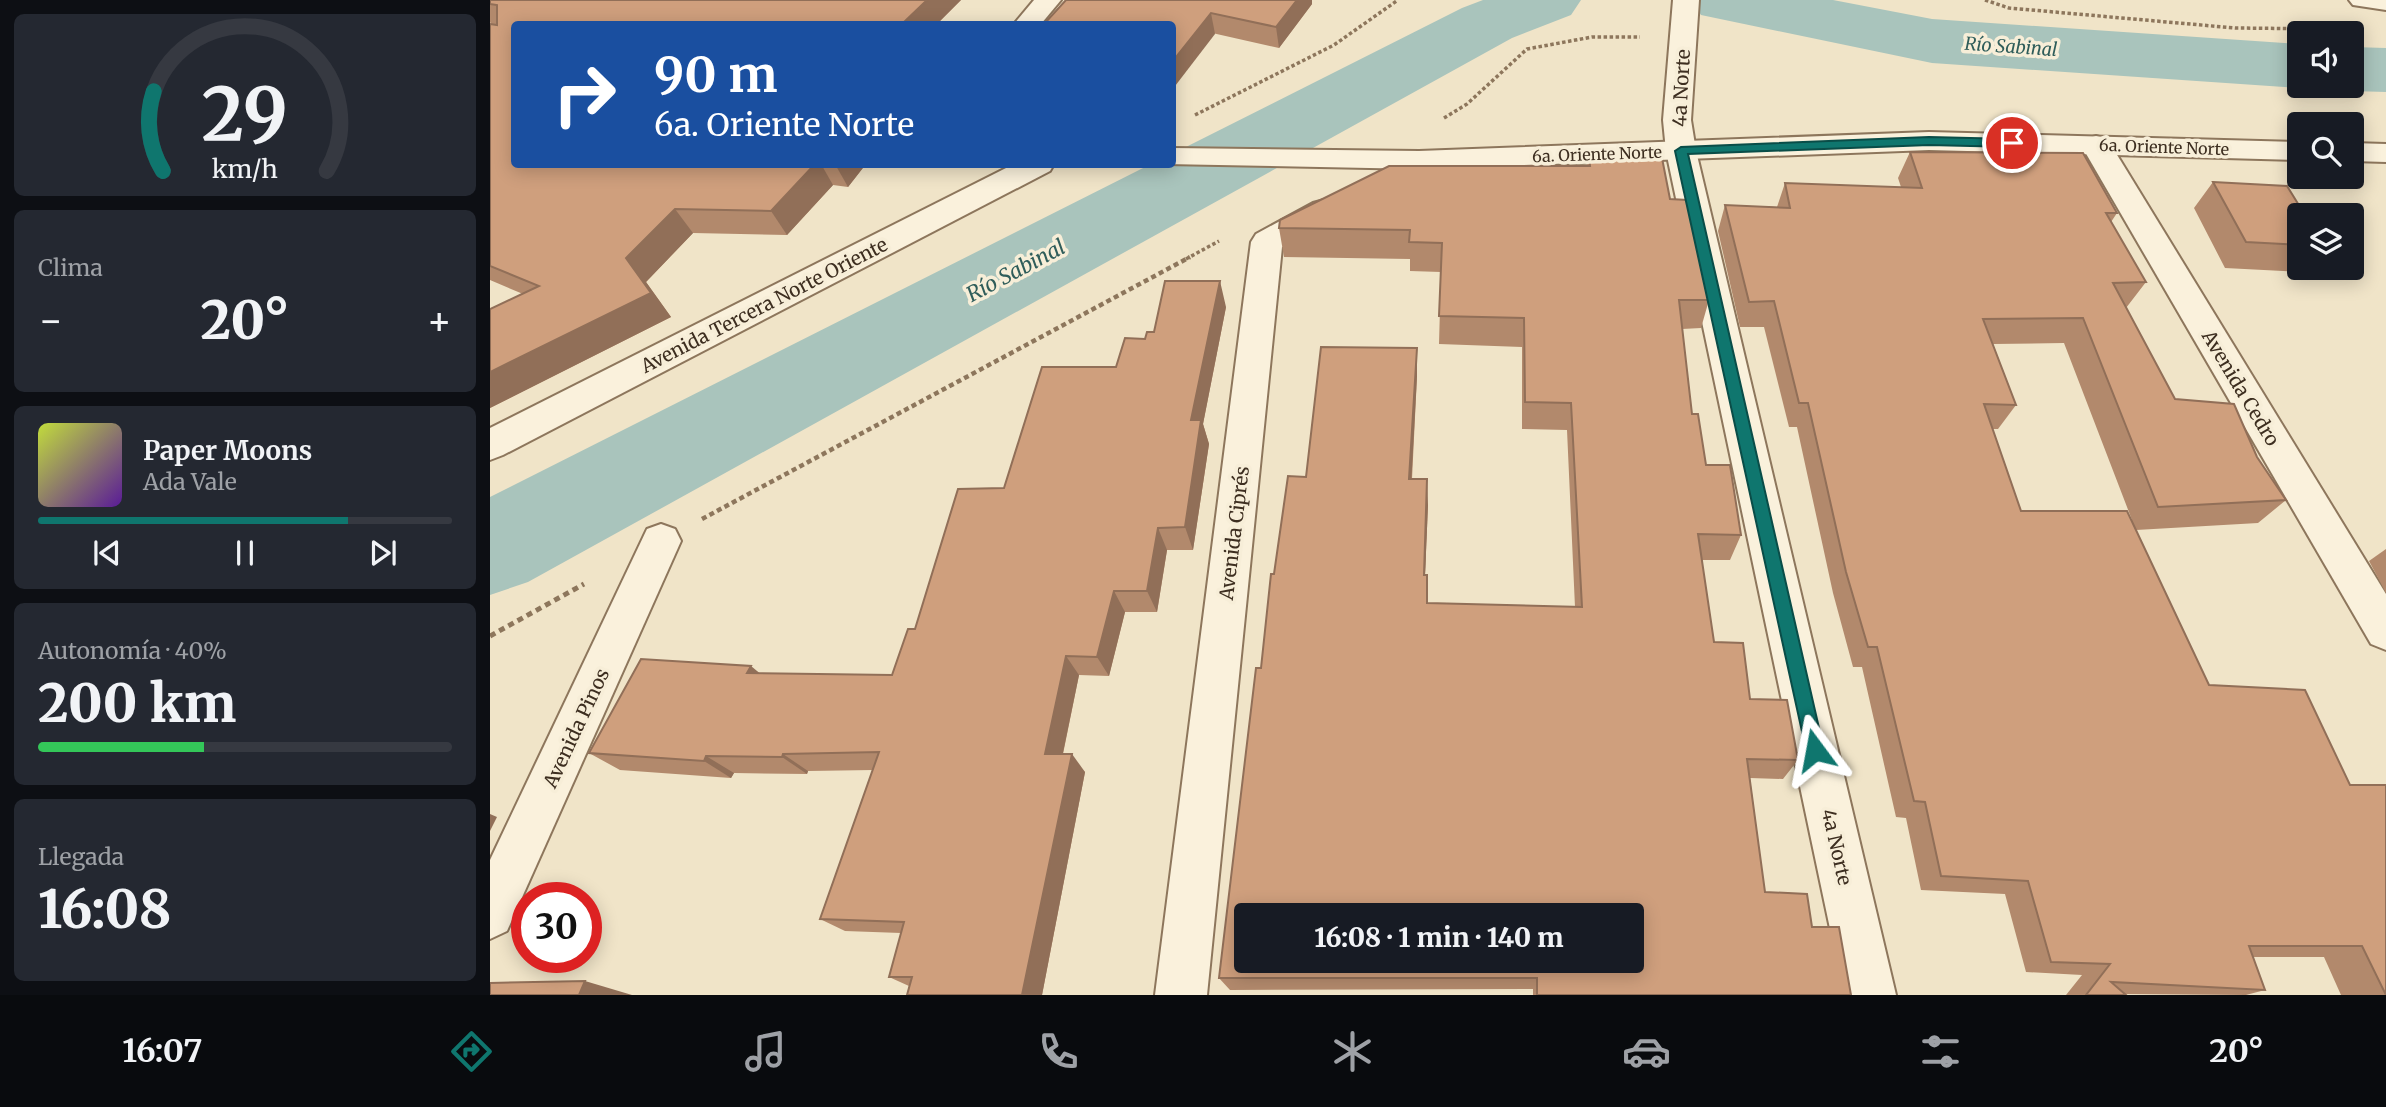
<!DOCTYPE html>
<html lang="es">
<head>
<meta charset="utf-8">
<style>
	:root { --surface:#171b24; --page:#242831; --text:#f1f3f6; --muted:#9ea1a6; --line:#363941; --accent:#0f766e }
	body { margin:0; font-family:Merriweather,serif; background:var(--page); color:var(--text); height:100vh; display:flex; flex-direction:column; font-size:26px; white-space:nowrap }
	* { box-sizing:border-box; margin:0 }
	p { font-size:23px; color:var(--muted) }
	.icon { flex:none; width:38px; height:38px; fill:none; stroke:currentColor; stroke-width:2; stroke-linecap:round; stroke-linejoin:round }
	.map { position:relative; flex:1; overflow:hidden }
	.side { display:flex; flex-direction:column; gap:14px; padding:14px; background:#0d0f14; width:490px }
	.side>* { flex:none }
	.guide { position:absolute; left:21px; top:21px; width:665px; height:147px; border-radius:7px; box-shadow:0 4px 18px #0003; background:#1a4fa0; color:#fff; overflow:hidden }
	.tools { position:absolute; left:1797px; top:21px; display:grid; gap:14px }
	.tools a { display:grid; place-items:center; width:77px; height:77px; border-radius:7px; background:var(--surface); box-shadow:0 4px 18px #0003; font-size:35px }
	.speed { position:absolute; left:21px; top:882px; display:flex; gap:14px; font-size:35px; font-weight:700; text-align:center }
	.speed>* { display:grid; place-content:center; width:91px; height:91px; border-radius:50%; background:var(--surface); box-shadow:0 4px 18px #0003; line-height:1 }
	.speed .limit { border:10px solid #d22; background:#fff; color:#111 }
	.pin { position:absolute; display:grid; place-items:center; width:60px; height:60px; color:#fff; margin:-30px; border:4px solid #fff; border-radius:50%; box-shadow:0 2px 7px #0007 }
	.me { position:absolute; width:77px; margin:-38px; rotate:347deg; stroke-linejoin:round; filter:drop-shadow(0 0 5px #0008) }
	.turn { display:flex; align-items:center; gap:24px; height:147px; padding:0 28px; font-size:32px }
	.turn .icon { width:91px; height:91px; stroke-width:2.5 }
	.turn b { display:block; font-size:49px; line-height:60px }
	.big { font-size:52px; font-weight:800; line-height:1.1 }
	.side .card { flex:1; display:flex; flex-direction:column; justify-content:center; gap:10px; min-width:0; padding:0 24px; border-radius:10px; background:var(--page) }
	.side .dial { align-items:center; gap:0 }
	.dial svg { height:182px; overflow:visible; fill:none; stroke:var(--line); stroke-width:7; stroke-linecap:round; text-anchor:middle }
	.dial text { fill:var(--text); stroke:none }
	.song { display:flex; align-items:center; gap:21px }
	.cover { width:84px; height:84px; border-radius:10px; background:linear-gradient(135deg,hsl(70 70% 55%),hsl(270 70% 35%)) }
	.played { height:7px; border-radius:4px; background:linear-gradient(90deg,var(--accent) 75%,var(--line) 75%) }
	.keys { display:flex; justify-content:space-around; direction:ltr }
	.heat { display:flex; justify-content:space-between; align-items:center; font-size:38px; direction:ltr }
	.charge { height:10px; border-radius:5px; background:linear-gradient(90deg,#34c759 40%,var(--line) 0) }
	.trip { position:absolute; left:744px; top:903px; width:410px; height:70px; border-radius:7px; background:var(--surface); box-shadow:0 4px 18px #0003; font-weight:800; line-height:70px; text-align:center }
	.menu { display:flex; height:112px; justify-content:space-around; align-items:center; background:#090b0e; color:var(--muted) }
	.menu .icon { width:49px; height:49px }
	.menu .active { color:var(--accent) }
	.menu b { font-size:32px; color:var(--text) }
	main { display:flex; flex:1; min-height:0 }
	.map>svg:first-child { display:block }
</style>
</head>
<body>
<main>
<section class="side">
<div class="card dial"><svg viewBox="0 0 100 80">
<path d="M14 69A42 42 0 1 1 86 69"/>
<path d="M14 69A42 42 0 0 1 10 34" stroke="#0f766e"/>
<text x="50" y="56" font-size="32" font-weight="700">29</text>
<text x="50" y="72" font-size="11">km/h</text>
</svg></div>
<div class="card"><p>Clima</p>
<div class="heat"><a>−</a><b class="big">20°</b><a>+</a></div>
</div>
<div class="card">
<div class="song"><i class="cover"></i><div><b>Paper Moons</b><p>Ada Vale</p></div></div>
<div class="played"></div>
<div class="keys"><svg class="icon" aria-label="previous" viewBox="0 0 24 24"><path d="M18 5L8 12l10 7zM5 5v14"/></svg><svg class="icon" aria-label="pause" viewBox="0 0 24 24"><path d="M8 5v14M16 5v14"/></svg><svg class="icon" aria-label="next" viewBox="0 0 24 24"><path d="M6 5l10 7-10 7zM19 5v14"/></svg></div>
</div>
<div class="card"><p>Autonomía · 40%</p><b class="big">200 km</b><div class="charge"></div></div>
<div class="card"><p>Llegada</p><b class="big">16:08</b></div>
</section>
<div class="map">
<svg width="1896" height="995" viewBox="0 0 1896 995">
	<rect width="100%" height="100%" fill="#f0e4c8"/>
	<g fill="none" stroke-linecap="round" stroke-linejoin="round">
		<g fill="#a9c4bc" fill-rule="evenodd">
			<path d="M993,0H1091L1081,15L1022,38L38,582L0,595V497L661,164H682V154L972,8Z"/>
			<path d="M1201,0H1343L1442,19L1810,44V86H1820L1810,88L1442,63L1211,15Z"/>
			<path d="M1862,47L1896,48V92L1862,91L1840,86H1862Z"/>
		</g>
		<defs>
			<path id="pedestrian" d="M524,164H564L560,171L13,455L0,460V428Z"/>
			<g id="minor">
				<path d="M544,0H571L551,24H524Z"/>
				<path d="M1183,0H1209L1201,120L1206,151L1406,995H1354L1176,151L1173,120Z"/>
				<path d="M1859,0H1896V10L1863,5Z"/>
				<path d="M1606,136L1616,139L1621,145L1896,594V650L1881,644L1591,145L1596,139Z"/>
				<path d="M171,524L185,529L191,541L17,931L0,939V860L157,529Z"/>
			</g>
			<g id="tertiary">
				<path d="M1439,132L1810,142V160L1439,150L929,169L675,164H682V148L929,151Z"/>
				<path d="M1862,143L1896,144V162L1862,161Z"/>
				<path d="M834,200L845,203L849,210L845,217L792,247L717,995H665L761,242L766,234L823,203Z"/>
			</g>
		</defs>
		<use href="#pedestrian" stroke="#8d765c" stroke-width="4"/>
		<use href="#minor" stroke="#8d765c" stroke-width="4"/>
		<use href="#tertiary" stroke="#8d765c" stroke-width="4"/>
		<g stroke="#8d765c" stroke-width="3.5" stroke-dasharray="3.5 2.5" stroke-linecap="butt">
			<path d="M1495,0L1519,8L1745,28L1845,29"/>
			<path d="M705,115L844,45L908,0"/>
			<path d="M954,118L977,104L1037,49L1102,37H1150"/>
			<path d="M696,259L729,241"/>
		</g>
		<path stroke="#8d765c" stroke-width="4.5" stroke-dasharray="5 3.5" stroke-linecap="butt" d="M212,519L700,257"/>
		<path stroke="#8d765c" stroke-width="5" stroke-dasharray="6 4.5" stroke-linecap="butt" d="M0,636L94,584"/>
		<use href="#pedestrian" fill="#faf1dc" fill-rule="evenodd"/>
		<use href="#minor" fill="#faf1dc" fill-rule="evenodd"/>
		<use href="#tertiary" fill="#faf1dc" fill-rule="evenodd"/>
	</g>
	<g fill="#b2896c" fill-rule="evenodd">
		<path d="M0,0H471L447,24L24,164H376L358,187L343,185L297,235L203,233L156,282L181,317L0,408V309L33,294L0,280V24H1L0,22Z"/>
		<path d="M576,0H822V4L789,48Z"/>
		<path d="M1420,152L1627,213L1621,222L1656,282L1636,308L1685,399L1767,457L1796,500L1768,523L1646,530L1719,685L1815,690L1896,995H1851L1834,957H1763L1775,990L1756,995L1635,994L1636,995H1576L1592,975L1536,972L1515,894L1431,890L1416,818L1406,817L1372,667H1363L1343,593L1307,427H1299L1274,327H1250L1228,231L1235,205L1287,207L1295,183L1411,187L1408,178ZM1574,343L1642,520L1531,511L1502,429H1508L1526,405L1503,344Z"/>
		<path d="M1099,157L1180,199L1219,300L1211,328L1192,329L1202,414L1216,465L1251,535L1240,560H1212L1224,642L1260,699L1308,760L1293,779L1260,778L1275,892L1322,927L1361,995H1043V989L740,990L729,978L784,574L816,477L927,348V376L922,479L938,505L935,575L937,603L1085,607L1077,430L1032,429V347L949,344L951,272L920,271V259L794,257L789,228L1097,166Z"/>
		<path d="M1723,182L1810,215V268H1814L1810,272L1735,268L1704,208Z"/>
		<path d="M736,307L713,424L719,444L703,550H677L667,612H635L619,676L589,675L573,754L595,772L552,995H417L419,986L399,977L411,933L355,931L330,919L383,770L318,771L317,774L244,773L241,778L130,770L99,753L269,673L402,675L425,629L514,488L626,367L655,339L664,332Z"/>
		<path d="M1896,549V593L1879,561Z"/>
	</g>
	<g fill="#916f58">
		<path d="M437,0H471L447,24H412Z"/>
		<path d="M807,0H822V4L789,48L786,27Z"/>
		<path d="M721,13L725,34L682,90V62Z"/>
		<path d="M325,164H331L343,185L297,235L281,211Z"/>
		<path d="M345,164H376L358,187Z"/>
		<path d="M185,209L203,233L156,282L181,317L0,408V372L136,258Z"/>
		<path d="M730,281L736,307L713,424L719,444L703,550L695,527L701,420Z"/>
		<path d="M927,348V376L920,505L919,479Z"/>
		<path d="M937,479L938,505L934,599V575Z"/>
		<path d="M668,528L677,550L667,612L657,591Z"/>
		<path d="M624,591L635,612L619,676L607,657Z"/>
		<path d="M576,656L589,675L569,772L555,754Z"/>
		<path d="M261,666L285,686L257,673Z"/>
		<path d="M293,754L318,771L317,774L292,757Z"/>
		<path d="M582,754L595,772L552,995H532Z"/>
		<path d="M216,756L244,773L241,778L214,761Z"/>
		<path d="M0,814L7,817L0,831Z"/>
		<path d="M95,981L142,995H89Z"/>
	</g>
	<g fill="#cf9f7d" stroke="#916f58" stroke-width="2" fill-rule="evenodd">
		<path d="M0,0H437L412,24H24V164H325L281,211L185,209L136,258L161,293L0,372V309L49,286L0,266V24L7,25V5L0,4Z"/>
		<path d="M576,0H807L786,27L721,13L682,62V24H554Z"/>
		<path d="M1420,152L1593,153L1627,213H1616L1656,282L1623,283L1685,399L1744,404L1767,457L1796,500L1668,507L1593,318L1493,319L1526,405L1494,404L1531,511H1637L1719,685L1815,690L1860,785H1896V995L1872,946H1759L1775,990L1621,982L1636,995H1596L1620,964L1561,962L1538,881L1451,876L1435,802L1424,801L1387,647H1378L1356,572L1318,403H1309L1284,301L1259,302L1235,205L1300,208L1295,183L1432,188Z"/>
		<path d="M1099,157L1172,158L1180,199L1197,200L1219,300H1189L1202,414H1208L1216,465H1240L1251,535L1208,534L1224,642L1253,643L1260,699L1297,700L1308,760L1257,759L1275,892L1317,894L1322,927H1349L1361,995H1047V978H729L766,668H771L781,574H784L798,476L816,477L831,347L927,348L919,479H937L934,575H937V603L1092,607L1081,403L1035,402L1034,318L949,316L952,243L919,242L920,230L789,228L790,220L899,166H1100ZM756,915H1141V961H756Z"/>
		<path d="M1723,182L1797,186L1815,215H1810V245L1756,242Z"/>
		<path d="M675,281H730L701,420H711L695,527L668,528L657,591H624L607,657L576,656L555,754H582L532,995H417L422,977H399L414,922L330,919L389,752L293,754L292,757L216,756L214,761L99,753L151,659L261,666L257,673L402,675L418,629H425L468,489L514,488L552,367H626L635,338L655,339L657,332H664Z"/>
		<path d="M95,981L89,995H0V983Z"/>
	</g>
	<path fill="#0f766e" stroke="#0a4d48" stroke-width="2" d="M1439,137L1522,139L1528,143L1522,147L1439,145L1198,154L1334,750L1332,756L1325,759L1319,756L1316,750L1185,151L1191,147Z"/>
	<g text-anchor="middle" stroke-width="7" stroke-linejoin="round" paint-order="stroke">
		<g font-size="16" fill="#3d2e20" stroke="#f7eed8">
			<text transform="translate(1674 147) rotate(2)" y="6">6a. Oriente Norte</text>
			<text transform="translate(1107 154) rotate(-2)" y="6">6a. Oriente Norte</text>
		</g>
		<g font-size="18" font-style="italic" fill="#2f5d5a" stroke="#f7eed8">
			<text transform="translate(1521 47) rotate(4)" y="6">Río Sabinal</text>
		</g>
		<g font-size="19" fill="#3d2e20" stroke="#f7eed8">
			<text transform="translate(1191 88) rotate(-87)" y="7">4a Norte</text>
			<text transform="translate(274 305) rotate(-27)" y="7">Avenida Tercera Norte Oriente</text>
			<text transform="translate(1751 388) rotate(59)" y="7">Avenida Cedro</text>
			<text transform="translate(744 533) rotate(-83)" y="7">Avenida Ciprés</text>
			<text transform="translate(86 728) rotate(-65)" y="7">Avenida Pinos</text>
			<text transform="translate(1347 847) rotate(77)" y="7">4a Norte</text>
		</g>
		<g font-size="21" font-style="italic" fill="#2f5d5a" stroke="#f7eed8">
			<text transform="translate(526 271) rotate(-28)" y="7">Río Sabinal</text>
		</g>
	</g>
</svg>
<div class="tools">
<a><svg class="icon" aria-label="sound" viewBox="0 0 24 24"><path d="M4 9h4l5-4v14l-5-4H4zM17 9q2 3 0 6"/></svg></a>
<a><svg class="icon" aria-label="search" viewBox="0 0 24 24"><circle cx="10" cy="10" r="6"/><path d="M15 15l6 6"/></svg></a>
<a><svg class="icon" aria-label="layers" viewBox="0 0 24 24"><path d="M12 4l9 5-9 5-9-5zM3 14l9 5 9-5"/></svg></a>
</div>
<div class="speed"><div class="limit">30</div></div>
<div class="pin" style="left:1522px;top:143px;background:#d93025"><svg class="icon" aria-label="arrive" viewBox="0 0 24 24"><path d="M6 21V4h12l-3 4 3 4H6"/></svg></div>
<svg class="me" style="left:1325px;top:750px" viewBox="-20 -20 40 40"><path d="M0-17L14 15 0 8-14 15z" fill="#0f766e" stroke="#fff" stroke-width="4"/></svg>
<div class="trip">16:08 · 1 min · 140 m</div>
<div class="guide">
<div class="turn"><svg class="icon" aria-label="right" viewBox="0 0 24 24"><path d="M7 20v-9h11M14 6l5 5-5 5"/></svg><div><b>90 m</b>6a. Oriente Norte</div></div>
</div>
</div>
</main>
<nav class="menu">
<b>16:07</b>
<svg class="icon active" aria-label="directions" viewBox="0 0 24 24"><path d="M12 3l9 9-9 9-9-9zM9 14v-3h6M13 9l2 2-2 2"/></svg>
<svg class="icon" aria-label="music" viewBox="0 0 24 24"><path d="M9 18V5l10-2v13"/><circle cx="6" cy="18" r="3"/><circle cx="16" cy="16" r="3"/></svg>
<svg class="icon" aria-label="phone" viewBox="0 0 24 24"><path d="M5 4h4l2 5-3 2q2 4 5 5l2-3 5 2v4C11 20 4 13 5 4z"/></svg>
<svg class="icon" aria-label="climate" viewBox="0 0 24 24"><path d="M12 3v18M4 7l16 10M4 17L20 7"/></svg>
<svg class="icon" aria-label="car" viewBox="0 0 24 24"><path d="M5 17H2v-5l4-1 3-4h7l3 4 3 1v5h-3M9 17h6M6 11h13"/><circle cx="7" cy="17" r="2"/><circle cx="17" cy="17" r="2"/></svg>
<svg class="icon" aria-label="filters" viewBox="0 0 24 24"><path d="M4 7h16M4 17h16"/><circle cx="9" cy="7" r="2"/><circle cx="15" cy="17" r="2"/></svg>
<b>20°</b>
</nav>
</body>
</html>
